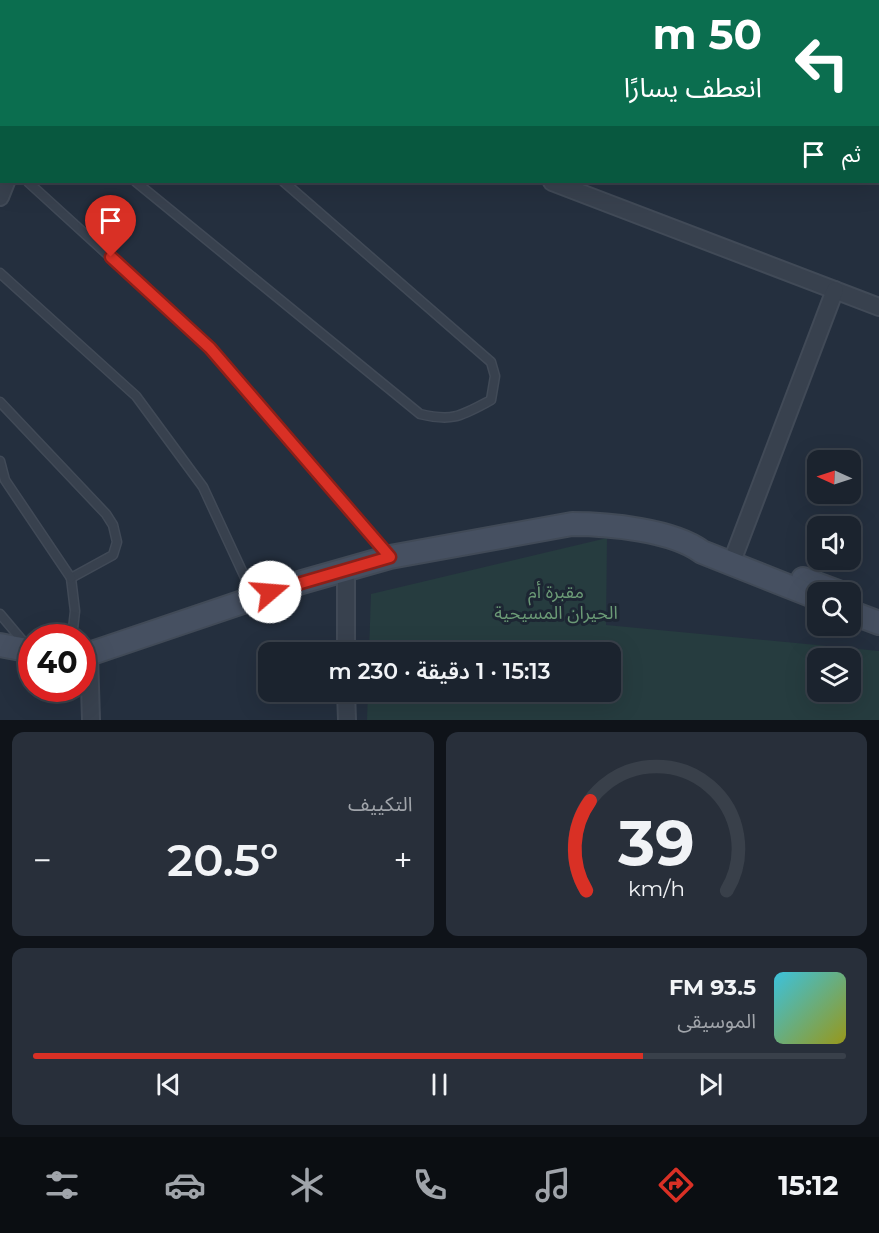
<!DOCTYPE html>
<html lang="ar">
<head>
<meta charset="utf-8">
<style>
	:root { --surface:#1b232e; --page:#282f3a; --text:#f1f3f6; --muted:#a0a4aa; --line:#39404a; --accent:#d93025 }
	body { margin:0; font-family:Montserrat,"Noto Sans Arabic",sans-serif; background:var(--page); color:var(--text); direction:rtl; height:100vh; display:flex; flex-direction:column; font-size:22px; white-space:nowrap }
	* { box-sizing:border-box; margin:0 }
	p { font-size:20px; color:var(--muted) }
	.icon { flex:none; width:33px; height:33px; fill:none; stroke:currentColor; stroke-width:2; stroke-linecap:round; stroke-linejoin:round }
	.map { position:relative; height:720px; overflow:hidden; direction:ltr }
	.side { display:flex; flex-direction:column; gap:12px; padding:12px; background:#0f1319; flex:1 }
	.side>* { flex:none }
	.guide { position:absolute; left:0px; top:0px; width:879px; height:183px; box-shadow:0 6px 24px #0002,0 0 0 2px var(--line); direction:rtl; background:#0b6e4f; color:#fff; overflow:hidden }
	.needle { width:39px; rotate:273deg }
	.buttons { position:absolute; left:807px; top:450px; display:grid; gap:12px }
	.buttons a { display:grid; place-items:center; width:54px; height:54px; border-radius:12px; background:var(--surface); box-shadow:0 6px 24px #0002,0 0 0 2px var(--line); font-size:30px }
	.speed { position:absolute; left:18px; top:624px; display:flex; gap:12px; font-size:30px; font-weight:700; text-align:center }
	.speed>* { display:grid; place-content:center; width:78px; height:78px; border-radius:50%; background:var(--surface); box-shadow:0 6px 24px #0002,0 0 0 2px var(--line); line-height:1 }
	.speed .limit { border:9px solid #d22; background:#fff; color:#111 }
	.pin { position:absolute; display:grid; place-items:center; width:51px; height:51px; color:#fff; margin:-62px -26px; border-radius:50% 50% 50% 0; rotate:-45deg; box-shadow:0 0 6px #0007 }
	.pin .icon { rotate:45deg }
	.me { position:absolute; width:66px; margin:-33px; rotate:72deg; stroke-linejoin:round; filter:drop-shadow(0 0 4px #0008) }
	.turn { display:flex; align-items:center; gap:21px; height:126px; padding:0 18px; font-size:27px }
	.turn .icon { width:78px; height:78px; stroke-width:2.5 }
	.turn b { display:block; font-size:42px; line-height:51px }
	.then { display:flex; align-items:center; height:57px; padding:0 18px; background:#0003; gap:12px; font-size:22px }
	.big { font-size:45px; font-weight:600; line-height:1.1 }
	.side .tile { flex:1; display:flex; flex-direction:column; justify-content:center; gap:9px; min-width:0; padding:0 21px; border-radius:12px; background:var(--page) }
	.side .dial { align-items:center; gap:0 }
	.dial svg { height:156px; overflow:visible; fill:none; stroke:var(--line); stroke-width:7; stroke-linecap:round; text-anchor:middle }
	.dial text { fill:var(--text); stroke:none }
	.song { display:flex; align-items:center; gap:18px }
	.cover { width:72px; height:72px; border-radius:9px; background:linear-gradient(135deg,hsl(190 70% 55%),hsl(60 70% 35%)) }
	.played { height:6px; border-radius:3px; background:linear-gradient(90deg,var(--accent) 75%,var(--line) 75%) }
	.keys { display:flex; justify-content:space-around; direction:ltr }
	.heat { display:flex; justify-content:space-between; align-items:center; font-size:33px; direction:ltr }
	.side .tiles { flex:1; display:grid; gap:12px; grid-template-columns:1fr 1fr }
	.tile:last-child { grid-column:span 2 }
	.trip { position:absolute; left:258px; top:642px; width:363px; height:60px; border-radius:12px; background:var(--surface); box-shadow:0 6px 24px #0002,0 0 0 2px var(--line); font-weight:600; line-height:60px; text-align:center; direction:rtl }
	.dock { display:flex; height:96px; justify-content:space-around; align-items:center; background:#0b0e12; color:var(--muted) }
	.dock .icon { width:42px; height:42px }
	.dock .on { color:var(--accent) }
	.dock b { font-size:27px; color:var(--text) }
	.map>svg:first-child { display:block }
</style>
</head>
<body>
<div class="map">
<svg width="879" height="720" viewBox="0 0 879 720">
	<rect width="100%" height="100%" fill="#242f3e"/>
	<path fill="#263c3f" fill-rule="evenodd" d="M607,538L606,625L879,651V720H367L368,692H610V652H369L371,594ZM818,658H850V692H818Z"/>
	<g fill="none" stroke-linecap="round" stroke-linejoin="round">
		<defs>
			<g id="lane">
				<path d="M0,63L2,64"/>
				<path d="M28,182L210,348L388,554"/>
				<path d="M136,182L420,414C453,422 461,416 491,400L495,376L491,362L284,182"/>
				<path d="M0,273L136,396L203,487L254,597"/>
				<path d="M0,402L106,514L113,525L117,542L113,555L71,578L75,611L72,638"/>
				<path d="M0,461L5,480L71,578"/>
				<path d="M0,614L27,646"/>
			</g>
			<g id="street">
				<path d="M802,0L804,2"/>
				<path d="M0,2L2,4"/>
				<path d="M54,2L55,0"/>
				<path d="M320,2V0"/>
				<path d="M644,2V0"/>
				<path d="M878,83L879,85"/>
				<path d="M878,162H879"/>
				<path d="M552,182L879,307"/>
				<path d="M0,197L6,182"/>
				<path d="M731,564L835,290"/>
				<path d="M346,570V652"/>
				<path d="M89,654L91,720"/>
				<path d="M346,692L347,720"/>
			</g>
			<g id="secondary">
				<path d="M803,579L838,592"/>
				<path d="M850,612L879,623"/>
				<path d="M0,645L32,651"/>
				<path d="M82,654H89L302,582L390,557L572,524C608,524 673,530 702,552L818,598"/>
			</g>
		</defs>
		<use href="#lane" stroke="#414a57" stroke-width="11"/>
		<use href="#street" stroke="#414a57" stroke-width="20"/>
		<use href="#secondary" stroke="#414a57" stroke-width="26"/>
		<use href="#lane" stroke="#38414e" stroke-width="8"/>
		<use href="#street" stroke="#38414e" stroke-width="16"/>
		<use href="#secondary" stroke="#465061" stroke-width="22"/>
	</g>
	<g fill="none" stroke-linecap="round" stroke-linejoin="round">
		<defs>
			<path id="route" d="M111,257L210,348L390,557L270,592"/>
		</defs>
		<use href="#route" stroke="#8d1f18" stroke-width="15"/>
		<use href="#route" stroke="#d93025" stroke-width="10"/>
	</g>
	<g text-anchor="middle" stroke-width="6" stroke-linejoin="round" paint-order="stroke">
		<g font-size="18" fill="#6b9a76" stroke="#1d2633">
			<text x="556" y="598">مقبرة أم<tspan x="556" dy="21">الحيران المسيحية</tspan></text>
		</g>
	</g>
</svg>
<div class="buttons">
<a><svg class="needle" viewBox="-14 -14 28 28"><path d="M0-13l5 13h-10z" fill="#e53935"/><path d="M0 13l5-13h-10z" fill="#a0a4aa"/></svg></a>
<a><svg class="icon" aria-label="sound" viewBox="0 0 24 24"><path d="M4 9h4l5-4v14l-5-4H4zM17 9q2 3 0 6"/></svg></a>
<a><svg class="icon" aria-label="search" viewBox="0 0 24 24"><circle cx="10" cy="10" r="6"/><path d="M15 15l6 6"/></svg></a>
<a><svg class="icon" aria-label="layers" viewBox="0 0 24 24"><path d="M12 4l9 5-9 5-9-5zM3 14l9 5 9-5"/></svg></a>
</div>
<div class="speed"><div class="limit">40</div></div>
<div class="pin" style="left:111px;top:257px;background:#d93025"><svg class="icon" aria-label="arrive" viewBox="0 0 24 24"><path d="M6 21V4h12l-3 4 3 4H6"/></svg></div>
<svg class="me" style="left:270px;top:592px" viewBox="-20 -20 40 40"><circle r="19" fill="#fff"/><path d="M0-13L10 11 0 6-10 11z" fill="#d93025"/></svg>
<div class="trip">15:13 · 1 دقيقة · 230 m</div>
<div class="guide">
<div class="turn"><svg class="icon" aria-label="left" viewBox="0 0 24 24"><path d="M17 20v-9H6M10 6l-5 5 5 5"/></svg><div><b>50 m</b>انعطف يسارًا</div></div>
<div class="then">ثم<svg class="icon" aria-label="arrive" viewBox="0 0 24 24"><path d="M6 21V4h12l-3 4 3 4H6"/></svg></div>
</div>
</div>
<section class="side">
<div class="tiles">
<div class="tile dial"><svg viewBox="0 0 100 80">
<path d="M14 69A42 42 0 1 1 86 69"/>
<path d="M14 69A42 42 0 0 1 16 23" stroke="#d93025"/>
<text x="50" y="56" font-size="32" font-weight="700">39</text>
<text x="50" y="72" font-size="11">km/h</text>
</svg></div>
<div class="tile"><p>التكييف</p>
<div class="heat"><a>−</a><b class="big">20.5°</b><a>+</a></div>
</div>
<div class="tile">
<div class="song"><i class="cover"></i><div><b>93.5 FM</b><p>الموسيقى</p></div></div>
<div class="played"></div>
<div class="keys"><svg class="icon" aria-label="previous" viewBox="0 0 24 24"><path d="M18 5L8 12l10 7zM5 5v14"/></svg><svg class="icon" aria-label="pause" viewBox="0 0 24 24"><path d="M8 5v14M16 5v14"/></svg><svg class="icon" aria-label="next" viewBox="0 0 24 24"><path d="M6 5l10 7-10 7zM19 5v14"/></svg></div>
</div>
</div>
</section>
<nav class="dock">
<b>15:12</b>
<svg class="icon on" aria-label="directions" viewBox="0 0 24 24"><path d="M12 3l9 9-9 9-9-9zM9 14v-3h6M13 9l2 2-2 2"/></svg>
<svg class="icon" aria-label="music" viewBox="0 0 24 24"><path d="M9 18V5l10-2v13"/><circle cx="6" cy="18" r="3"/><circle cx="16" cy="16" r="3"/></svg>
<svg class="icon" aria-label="phone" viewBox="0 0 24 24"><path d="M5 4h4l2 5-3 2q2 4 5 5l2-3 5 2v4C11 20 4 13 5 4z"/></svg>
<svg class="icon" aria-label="climate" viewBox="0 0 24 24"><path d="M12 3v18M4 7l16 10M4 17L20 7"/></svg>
<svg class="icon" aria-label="car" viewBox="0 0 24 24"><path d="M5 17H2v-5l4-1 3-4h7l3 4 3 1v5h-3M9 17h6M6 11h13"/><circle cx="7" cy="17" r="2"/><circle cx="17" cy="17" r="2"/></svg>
<svg class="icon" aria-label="filters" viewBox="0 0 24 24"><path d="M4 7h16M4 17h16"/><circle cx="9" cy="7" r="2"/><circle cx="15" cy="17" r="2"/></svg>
</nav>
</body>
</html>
